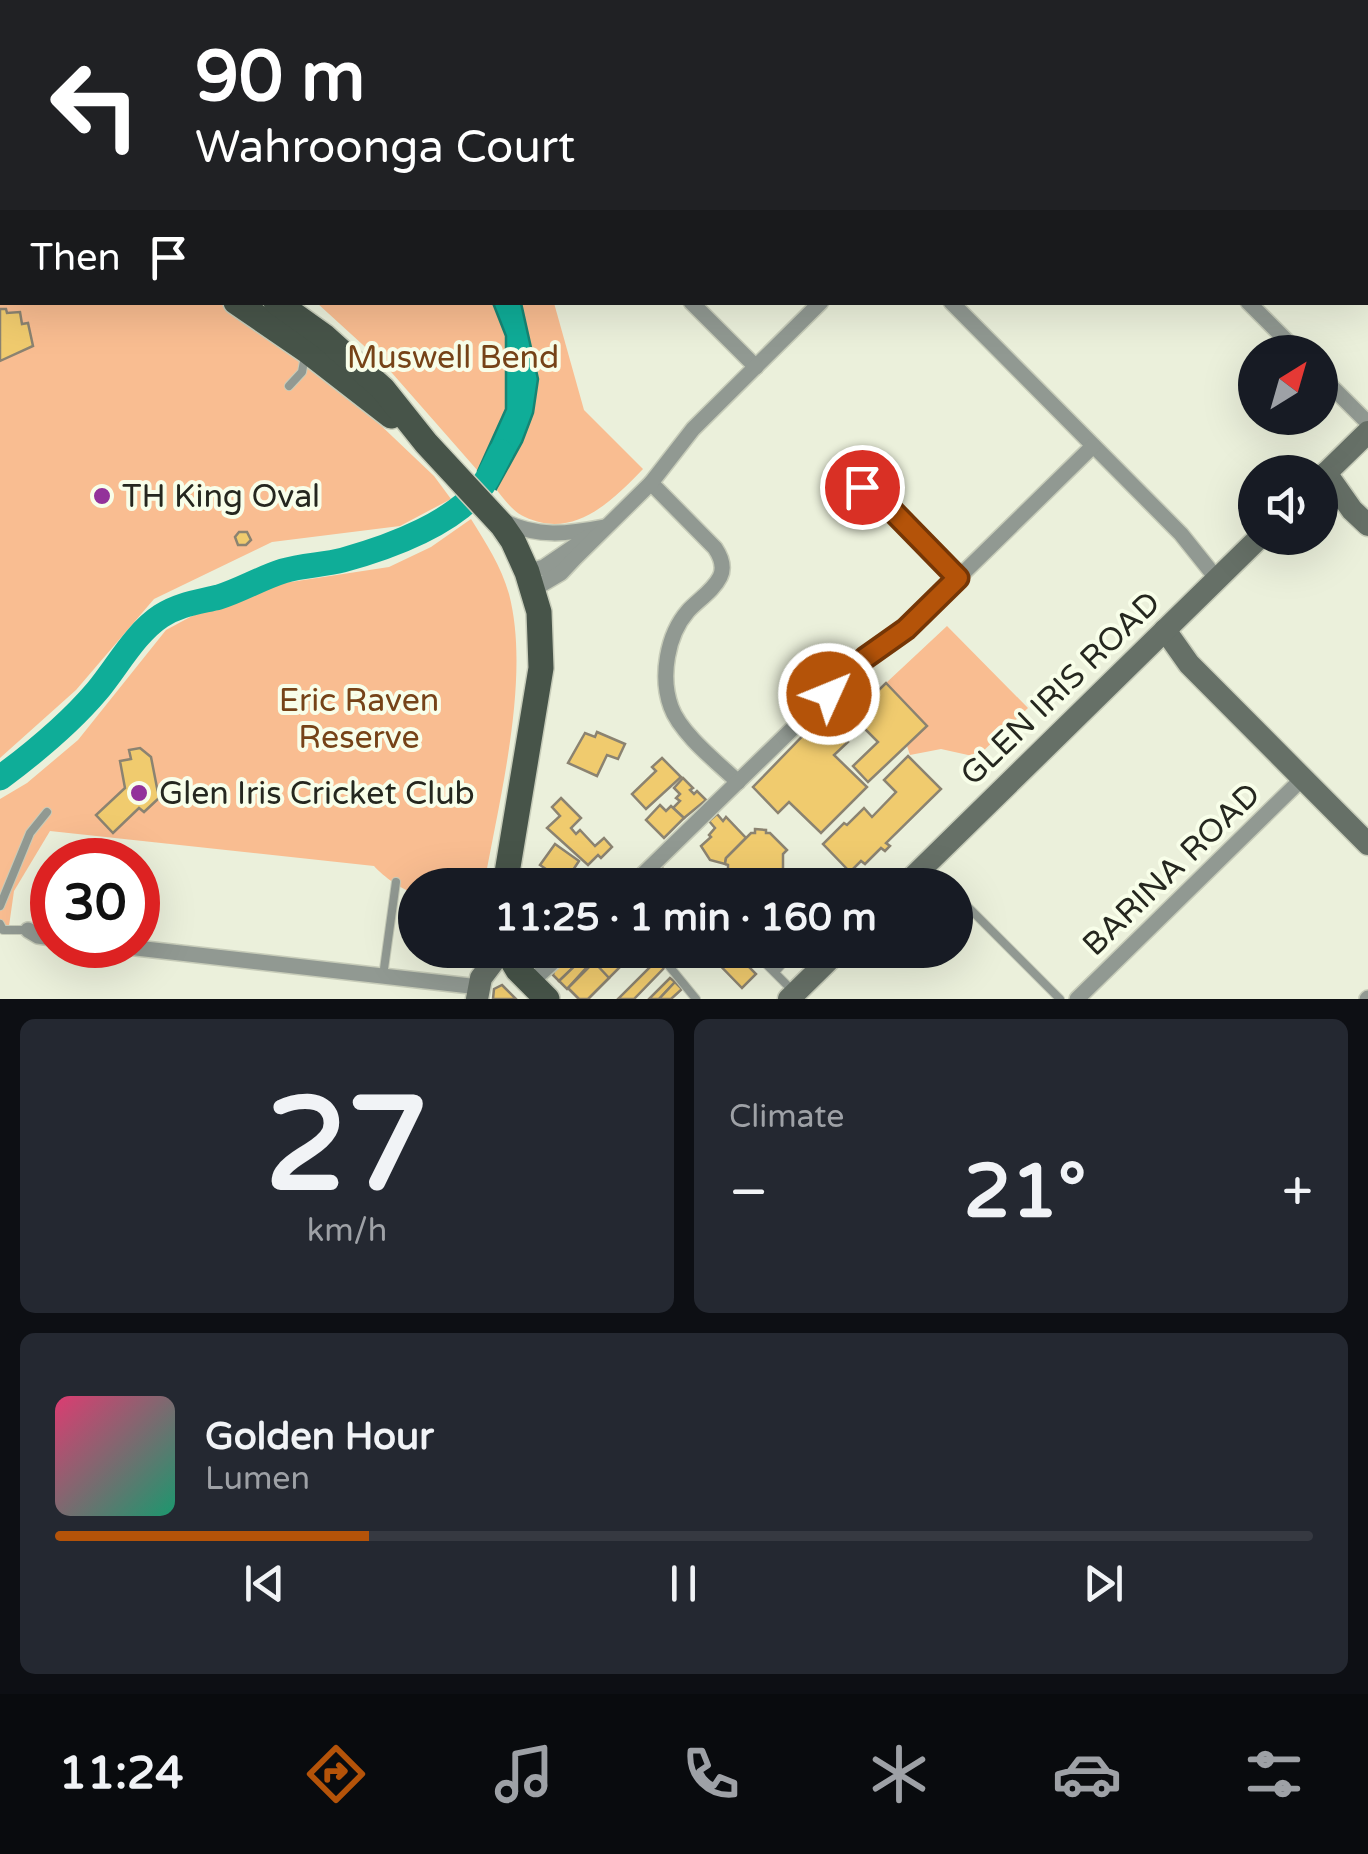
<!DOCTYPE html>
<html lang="en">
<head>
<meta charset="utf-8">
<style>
	:root { --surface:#171b24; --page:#242831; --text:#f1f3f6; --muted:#9ea1a6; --line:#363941; --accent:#b45309 }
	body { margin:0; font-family:"Varela Round",sans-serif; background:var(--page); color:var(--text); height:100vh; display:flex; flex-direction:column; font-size:38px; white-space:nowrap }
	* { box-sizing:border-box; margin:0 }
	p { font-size:32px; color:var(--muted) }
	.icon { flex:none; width:55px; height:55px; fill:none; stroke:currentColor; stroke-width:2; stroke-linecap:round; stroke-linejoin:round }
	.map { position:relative; height:999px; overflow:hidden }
	.sheet { display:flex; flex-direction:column; gap:20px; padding:20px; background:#0d0f14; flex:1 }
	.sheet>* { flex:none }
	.hud { position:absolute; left:0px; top:0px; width:1370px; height:305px; box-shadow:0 10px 40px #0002; background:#202124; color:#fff; overflow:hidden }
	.needle { width:65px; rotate:37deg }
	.controls { position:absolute; left:1238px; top:335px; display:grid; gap:20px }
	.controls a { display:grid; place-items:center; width:100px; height:100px; border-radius:50%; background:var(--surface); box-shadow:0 10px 40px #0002; font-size:50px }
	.speed { position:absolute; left:30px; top:838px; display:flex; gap:20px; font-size:50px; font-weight:700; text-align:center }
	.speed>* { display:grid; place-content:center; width:130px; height:130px; border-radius:50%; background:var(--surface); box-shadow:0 10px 40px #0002; line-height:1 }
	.speed .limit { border:15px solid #d22; background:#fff; color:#111 }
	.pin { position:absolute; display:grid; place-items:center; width:85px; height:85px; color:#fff; margin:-42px; border:5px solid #fff; border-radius:50%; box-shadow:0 2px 10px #0007 }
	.me { position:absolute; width:110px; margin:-55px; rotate:46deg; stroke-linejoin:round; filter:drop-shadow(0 0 8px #0008) }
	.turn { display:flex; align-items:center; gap:35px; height:210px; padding:0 30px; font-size:45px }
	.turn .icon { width:130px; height:130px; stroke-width:2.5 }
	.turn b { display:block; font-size:70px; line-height:85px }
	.then { display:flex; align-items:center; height:95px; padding:0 30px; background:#0003; gap:20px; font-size:38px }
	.big { font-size:75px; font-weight:700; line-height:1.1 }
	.sheet .widget { flex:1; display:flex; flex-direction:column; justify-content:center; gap:15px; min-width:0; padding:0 35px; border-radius:15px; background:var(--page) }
	.sheet .dial { align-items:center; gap:0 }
	.dial b { font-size:130px; line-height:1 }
	.song { display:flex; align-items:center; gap:30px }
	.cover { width:120px; height:120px; border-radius:15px; background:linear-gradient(135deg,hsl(340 70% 55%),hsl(160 70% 35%)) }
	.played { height:10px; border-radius:5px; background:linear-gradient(90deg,var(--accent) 25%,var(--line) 25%) }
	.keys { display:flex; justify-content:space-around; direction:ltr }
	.heat { display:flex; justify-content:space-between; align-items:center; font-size:55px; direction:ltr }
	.sheet .tiles { flex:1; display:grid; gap:20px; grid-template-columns:1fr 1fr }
	.widget:last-child { grid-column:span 2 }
	.trip { position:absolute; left:398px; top:868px; width:575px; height:100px; border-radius:50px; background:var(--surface); box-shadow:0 10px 40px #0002; font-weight:700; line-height:100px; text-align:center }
	.dock { display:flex; height:160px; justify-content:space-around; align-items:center; background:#090b0e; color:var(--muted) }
	.dock .icon { width:70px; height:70px }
	.dock .on { color:var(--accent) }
	.dock b { font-size:45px; color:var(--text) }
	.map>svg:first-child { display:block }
</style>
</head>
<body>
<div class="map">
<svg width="1368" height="999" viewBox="0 0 1368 999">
	<rect width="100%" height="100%" fill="#ebf0db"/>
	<g fill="#f9bd91">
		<path d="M0,160L2,162V302L220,303L332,379L434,476L451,499L400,526L272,542L154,599L76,690L0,758Z"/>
		<path d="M317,303H493L506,336V409L478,471L385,365Z"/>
		<path d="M521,303H554L584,410L643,469C612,501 574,540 525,517C513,512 504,499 496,489L522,442L533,413L530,349Z"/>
		<path d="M471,519C486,543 501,566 509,594C531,678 499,800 484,885H415V893C403,891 383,876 374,866L50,831L14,891L9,926L0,925V799L27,783L78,740L166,630L192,616L284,583L389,567L431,547Z"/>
		<path d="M947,626L1028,708L977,757L941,749L910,755L886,683Z"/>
	</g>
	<path fill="#0fad98" stroke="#168574" stroke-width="2.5" d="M493,303H521L538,379L533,413L522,442L496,489L478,471L506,409V336Z"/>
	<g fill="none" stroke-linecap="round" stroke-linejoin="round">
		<path stroke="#0fad98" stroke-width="25" d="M0,778C35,752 69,724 97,691C117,667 135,633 161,616C179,604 199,602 219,597C241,590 261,578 283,571C302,565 324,565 343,560C390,547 460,522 487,479C492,471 496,461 501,452"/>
	</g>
	<g fill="#f0cb6e" stroke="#8b8371" stroke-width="2.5">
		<path d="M0,309H6L7,313L20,312L22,324L28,323L33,346L0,361Z"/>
		<path d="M239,532H247L251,540L246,545H238L235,537Z"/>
		<path d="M886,683L927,726L868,782L853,766L878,742L864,728L869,723L858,710Z"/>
		<path d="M822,716L848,742L834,755L867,787L821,833L789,802L778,813L753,787Z"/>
		<path d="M597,732L625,744L618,759L607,755L597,776L568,763L585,733L595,737Z"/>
		<path d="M140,748L151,757L159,798L144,812L139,808L113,833L96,815L125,788L120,761L131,759L129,750Z"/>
		<path d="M908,756L941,789L886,843L890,846L885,851L881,848L865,864L861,861L850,872L823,844L844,823L847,825L864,808L872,817L896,792L884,780Z"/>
		<path d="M662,758L681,777L646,809L632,794L656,771L652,767Z"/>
		<path d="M683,778L693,788L690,790L694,794L697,791L706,800L684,818L673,808L680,801L676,798L680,794L674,788Z"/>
		<path d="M561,798L581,818L571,828L576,834L580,830L595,846L604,838L612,847L601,858L598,855L588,865L547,828L560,816L552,807Z"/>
		<path d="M660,805L666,811L671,806L684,818L664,838L646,820Z"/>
		<path d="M717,814L723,821L726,817L746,838L726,858L725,864L710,860L701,846L711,837L709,835L715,828L709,821Z"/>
		<path d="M755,829L766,830V833H770L787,850L783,854V881L787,885H728V865L725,864L726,858L751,833H755Z"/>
		<path d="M555,844L579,861L565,882L540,865Z"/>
		<path d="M660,866L679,885H641Z"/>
		<path d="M578,950H592L559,981L553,975L554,970Z"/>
		<path d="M606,950H637L588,999H579L568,988Z"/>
		<path d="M705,950H743L750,957L745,963L756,974L742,988Z"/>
		<path d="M589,952L595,958L567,989L559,981Z"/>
		<path d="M660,960L666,966L634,999H618L654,963L656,964Z"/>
		<path d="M594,962L609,978L588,999H579L568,988Z"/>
		<path d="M670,978L675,982L659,999H649Z"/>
		<path d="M675,982L682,989L671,999H659Z"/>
		<path d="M502,985L516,999H493L494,989Z"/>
	</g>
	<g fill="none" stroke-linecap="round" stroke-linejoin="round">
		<defs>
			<g id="lane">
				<path d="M289,386L302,372L305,356"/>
				<path d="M929,868L946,885"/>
				<path d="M955,894L1060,999"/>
				<path d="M0,906L30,833L47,812"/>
				<path d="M0,924L3,930H28"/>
				<path d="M656,950L696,999"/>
				<path d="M752,950L792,990"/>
				<path d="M775,972L795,950"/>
				<path d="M383,976L396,882"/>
			</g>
			<g id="street">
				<path d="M326,0L327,2"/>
				<path d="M421,0V2"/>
				<path d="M650,0L652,2"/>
				<path d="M947,0L950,2"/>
				<path d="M1242,0L1244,2"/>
				<path d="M915,2L917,0"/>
				<path d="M691,302L756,367"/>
				<path d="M951,302L1181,534L1217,579"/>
				<path d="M1248,302L1298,352"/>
				<path d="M1320,375L1368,423"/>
				<circle cx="872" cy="486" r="10"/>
				<path d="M651,483L715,548C721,557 725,567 720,577C713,591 698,600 688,611C667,635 660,677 671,707C680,733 718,763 738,782"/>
				<path d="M877,495L958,579"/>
				<path d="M501,520C536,538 568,534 604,527"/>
				<path d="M527,572L544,567L588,537"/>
				<path d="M534,589L561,573L575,558L651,483L693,429L821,302"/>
				<path d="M632,885L865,658L906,629L1093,446"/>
				<path d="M28,930L38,936L52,938"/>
				<path d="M110,945L479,987"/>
				<path d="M530,983L566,950"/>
				<path d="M1077,999L1303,778"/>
				<path d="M1367,999L1368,998"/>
			</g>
			<g id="secondary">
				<path d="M1326,473L1352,510L1368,525"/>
				<path d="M1320,479L1368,432"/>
				<path d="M1165,630L1189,664L1368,844"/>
				<path d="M905,885L1259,538"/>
				<path d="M477,999L481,978L502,950"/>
				<path d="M789,999L839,950"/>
			</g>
			<g id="primary">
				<path d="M0,109L2,111"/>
				<path d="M0,140L2,142"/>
				<path d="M236,302L306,350L391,416"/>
				<path d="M276,302L325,337L383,389L426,443L502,525L513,541L527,572L539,612L541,668L505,885"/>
				<path d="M506,950L518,970L547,999"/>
			</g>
			<g id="highway">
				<path d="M15,2L16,0"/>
				<path d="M53,2L54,0"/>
				<path d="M84,2L85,0"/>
				<path d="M0,35L2,30"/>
			</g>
		</defs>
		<use href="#lane" stroke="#c7ccb9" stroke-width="10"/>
		<use href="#street" stroke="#c7ccb9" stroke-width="18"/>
		<use href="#secondary" stroke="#c7ccb9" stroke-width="25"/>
		<use href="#primary" stroke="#c7ccb9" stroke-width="28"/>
		<use href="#highway" stroke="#c7ccb9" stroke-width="30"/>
		<use href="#lane" stroke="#919992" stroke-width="8"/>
		<use href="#street" stroke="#919992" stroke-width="15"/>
		<use href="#secondary" stroke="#667067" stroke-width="22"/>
		<use href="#primary" stroke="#475449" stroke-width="25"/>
		<use href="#highway" stroke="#2e3c30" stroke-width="28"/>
	</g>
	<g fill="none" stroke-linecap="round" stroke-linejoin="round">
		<defs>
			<path id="route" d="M829,694L865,658L906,629L958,578L877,495H868L862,487"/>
		</defs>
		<use href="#route" stroke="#753606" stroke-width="25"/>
		<use href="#route" stroke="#b45309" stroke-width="18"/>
	</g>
	<g fill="#93329a" stroke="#f8fee9" stroke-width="4">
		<circle cx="102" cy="496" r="10"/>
		<circle cx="139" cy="793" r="10"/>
	</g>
	<g text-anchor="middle" stroke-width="8" stroke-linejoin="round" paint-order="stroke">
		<g font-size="32" fill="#764318" stroke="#f8fee9">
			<text x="453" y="368">Muswell Bend</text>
			<text x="359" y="711">Eric Raven<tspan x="359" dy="37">Reserve</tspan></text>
		</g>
		<g font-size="32" fill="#25271f" stroke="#f8fee9" text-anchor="start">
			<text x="122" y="507">TH King Oval</text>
			<text x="159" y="804">Glen Iris Cricket Club</text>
		</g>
		<g font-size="32" fill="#25271f" stroke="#f8fee9">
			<text transform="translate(1060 688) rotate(-44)" y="11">GLEN IRIS ROAD</text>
			<text transform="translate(1171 869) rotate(-44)" y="11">BARINA ROAD</text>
		</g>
	</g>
</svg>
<div class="controls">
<a><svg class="needle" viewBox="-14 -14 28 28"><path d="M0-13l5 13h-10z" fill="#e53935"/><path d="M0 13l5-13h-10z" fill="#9ea1a6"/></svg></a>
<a><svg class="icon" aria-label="sound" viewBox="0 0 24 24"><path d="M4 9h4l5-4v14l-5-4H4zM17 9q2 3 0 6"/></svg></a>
</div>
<div class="speed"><div class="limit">30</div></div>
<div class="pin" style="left:862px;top:487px;background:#d93025"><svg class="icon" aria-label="arrive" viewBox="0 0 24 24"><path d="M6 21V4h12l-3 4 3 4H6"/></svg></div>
<svg class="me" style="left:829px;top:694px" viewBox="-20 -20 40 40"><circle r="17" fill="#b45309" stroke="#fff" stroke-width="3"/><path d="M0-11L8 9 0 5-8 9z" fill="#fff"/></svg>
<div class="trip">11:25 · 1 min · 160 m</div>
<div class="hud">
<div class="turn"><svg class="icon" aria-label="left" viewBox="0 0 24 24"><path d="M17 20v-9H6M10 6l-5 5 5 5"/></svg><div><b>90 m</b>Wahroonga Court</div></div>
<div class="then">Then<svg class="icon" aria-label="arrive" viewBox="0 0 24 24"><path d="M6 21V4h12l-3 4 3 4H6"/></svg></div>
</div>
</div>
<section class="sheet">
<div class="tiles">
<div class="widget dial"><b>27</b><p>km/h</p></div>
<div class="widget"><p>Climate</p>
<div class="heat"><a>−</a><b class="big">21°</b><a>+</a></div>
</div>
<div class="widget">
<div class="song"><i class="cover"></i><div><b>Golden Hour</b><p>Lumen</p></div></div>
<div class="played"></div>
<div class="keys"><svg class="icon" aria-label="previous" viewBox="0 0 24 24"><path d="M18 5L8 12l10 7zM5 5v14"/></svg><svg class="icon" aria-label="pause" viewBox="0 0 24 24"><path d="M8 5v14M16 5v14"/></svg><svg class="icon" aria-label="next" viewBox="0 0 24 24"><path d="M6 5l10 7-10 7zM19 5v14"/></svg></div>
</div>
</div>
</section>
<nav class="dock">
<b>11:24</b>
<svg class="icon on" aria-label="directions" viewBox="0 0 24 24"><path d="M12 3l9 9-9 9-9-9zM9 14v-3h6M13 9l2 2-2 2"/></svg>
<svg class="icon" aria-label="music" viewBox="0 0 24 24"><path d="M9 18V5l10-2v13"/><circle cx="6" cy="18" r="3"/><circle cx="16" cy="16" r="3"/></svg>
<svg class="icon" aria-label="phone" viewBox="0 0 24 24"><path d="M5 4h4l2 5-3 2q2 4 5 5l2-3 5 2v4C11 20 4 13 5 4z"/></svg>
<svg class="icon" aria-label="climate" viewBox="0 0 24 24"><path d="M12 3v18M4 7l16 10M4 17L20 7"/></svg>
<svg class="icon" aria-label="car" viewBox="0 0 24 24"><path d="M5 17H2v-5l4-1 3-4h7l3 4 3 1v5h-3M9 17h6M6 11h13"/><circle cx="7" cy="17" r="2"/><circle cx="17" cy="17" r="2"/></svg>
<svg class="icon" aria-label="filters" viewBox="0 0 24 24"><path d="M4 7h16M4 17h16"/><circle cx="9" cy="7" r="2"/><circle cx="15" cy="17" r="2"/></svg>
</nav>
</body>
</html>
